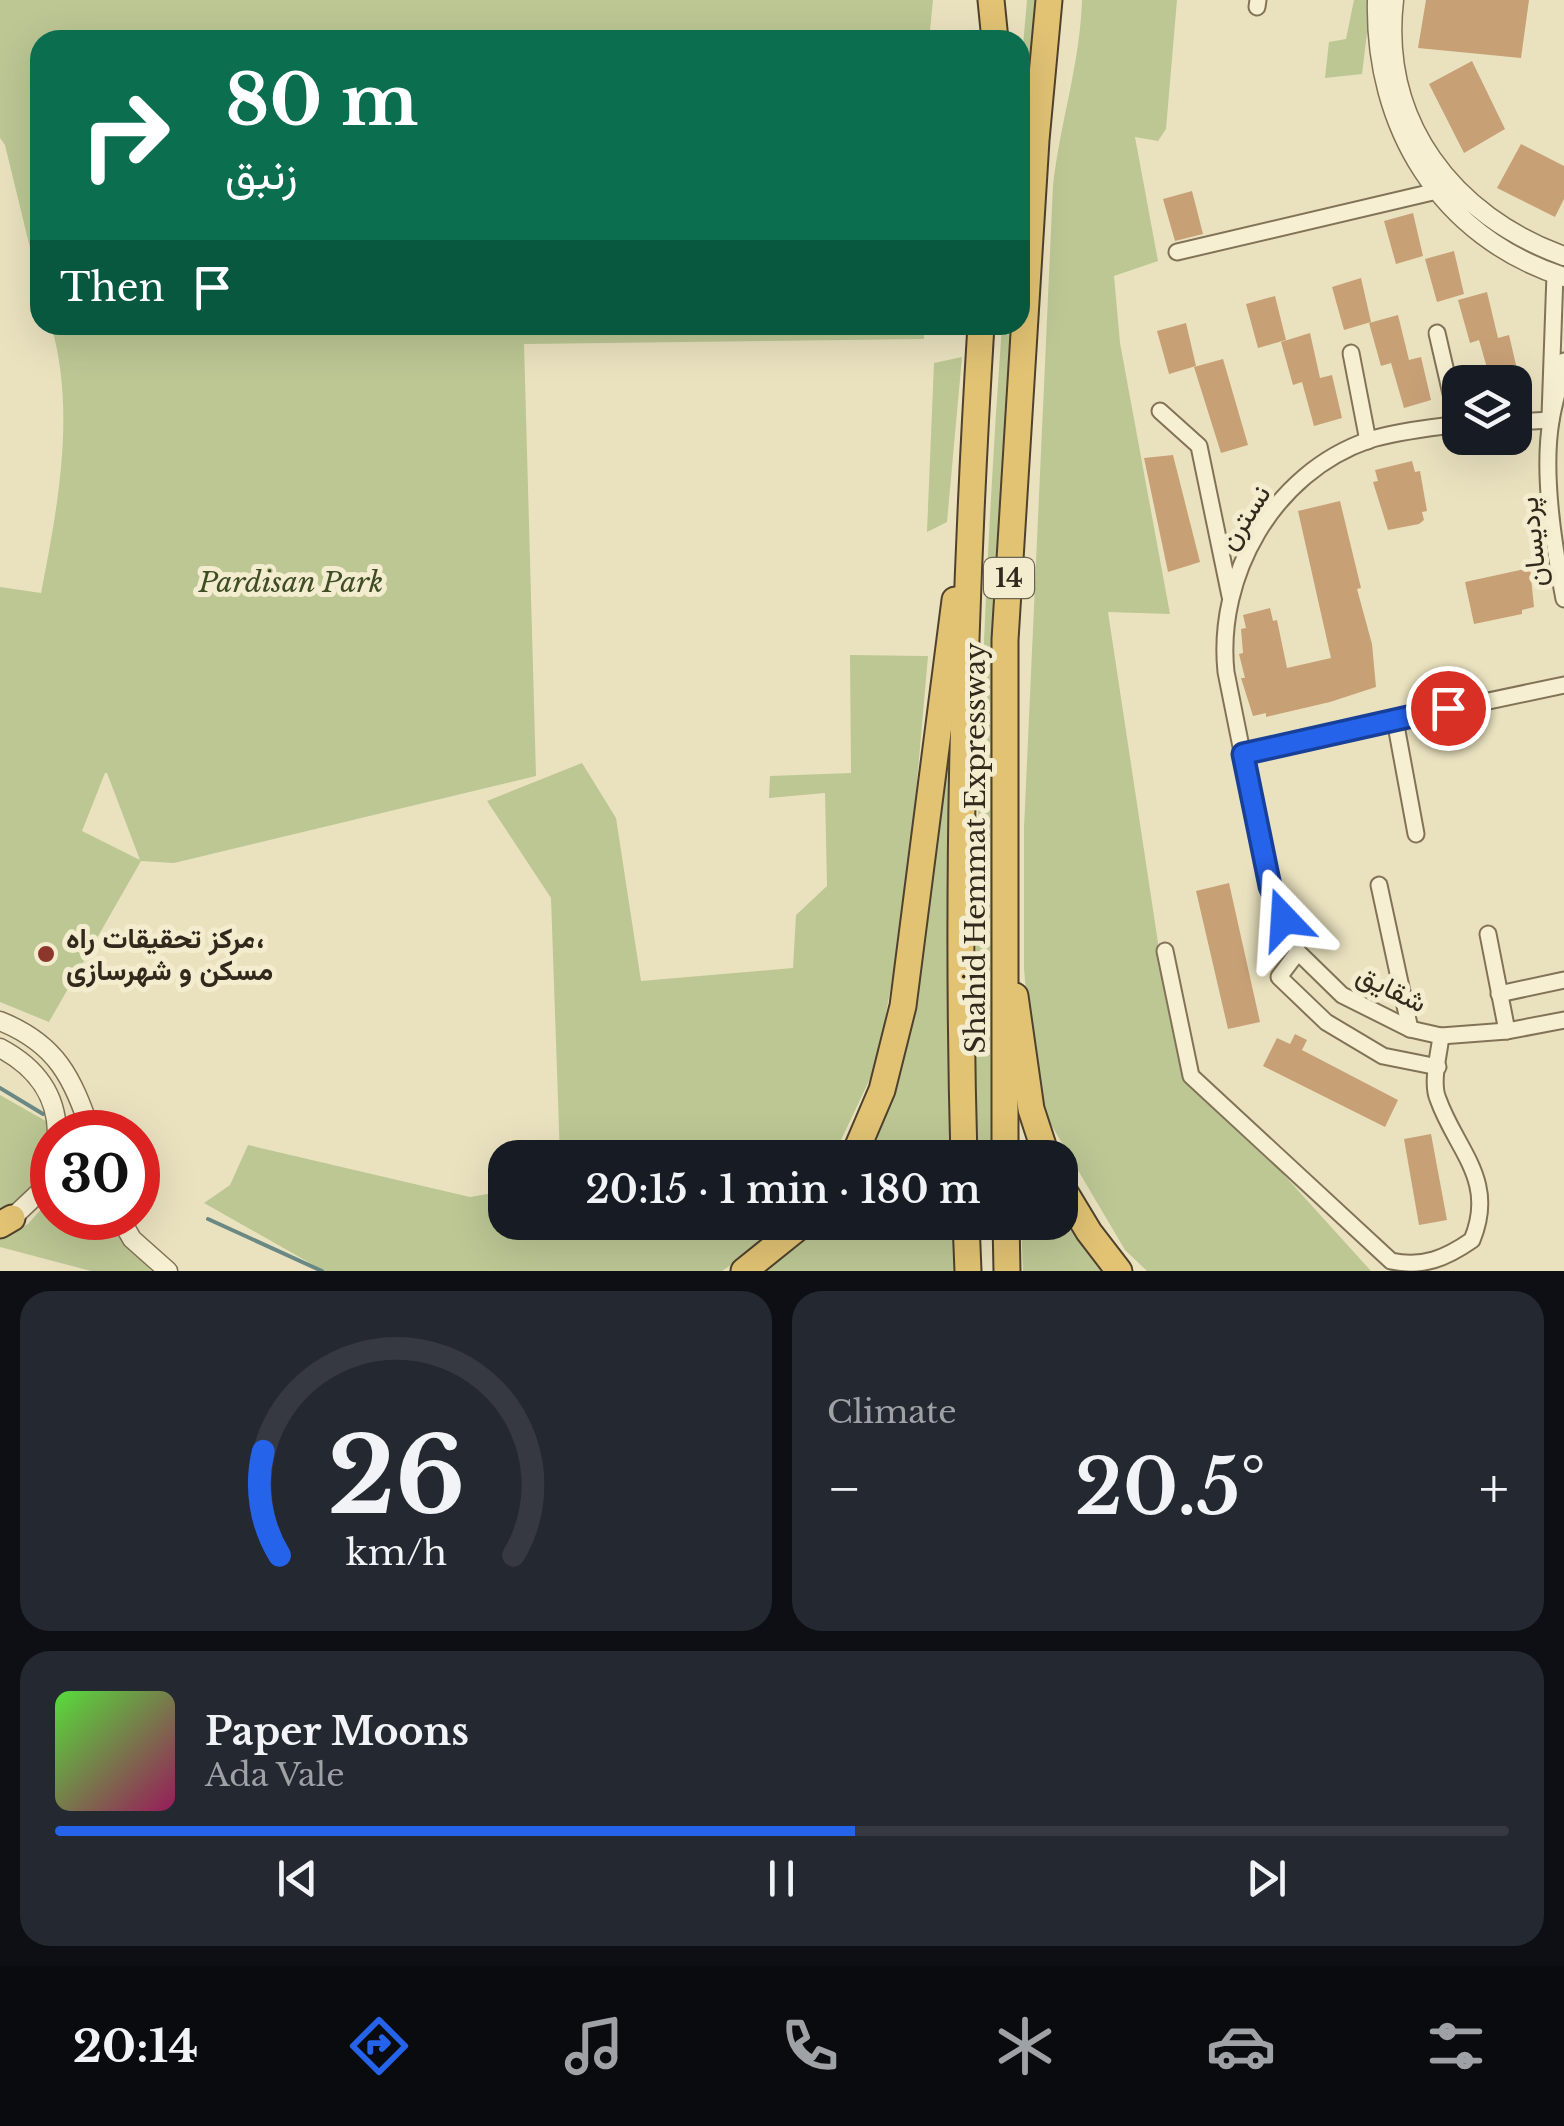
<!DOCTYPE html>
<html lang="en">
<head>
<meta charset="utf-8">
<style>
	:root { --surface:#171b24; --page:#242831; --text:#f1f3f6; --muted:#9ea1a6; --line:#363941; --accent:#2563eb }
	body { margin:0; font-family:"Libre Baskerville",Vazirmatn,serif; background:var(--page); color:var(--text); height:100vh; display:flex; flex-direction:column; font-size:38px; white-space:nowrap }
	* { box-sizing:border-box; margin:0 }
	p { font-size:32px; color:var(--muted) }
	.icon { flex:none; width:55px; height:55px; fill:none; stroke:currentColor; stroke-width:2; stroke-linecap:round; stroke-linejoin:round }
	.map { position:relative; height:1271px; overflow:hidden }
	.sheet { display:flex; flex-direction:column; gap:20px; padding:20px; background:#0d0f14; flex:1 }
	.sheet>* { flex:none }
	.guide { position:absolute; left:30px; top:30px; width:1000px; height:305px; border-radius:30px; box-shadow:0 10px 40px #0002; background:#0b6e4f; color:#fff; overflow:hidden }
	.buttons { position:absolute; left:1442px; top:365px; display:grid; gap:20px }
	.buttons a { display:grid; place-items:center; width:90px; height:90px; border-radius:20px; background:var(--surface); box-shadow:0 10px 40px #0002; font-size:50px }
	.speed { position:absolute; left:30px; top:1110px; display:flex; gap:20px; font-size:50px; font-weight:700; text-align:center }
	.speed>* { display:grid; place-content:center; width:130px; height:130px; border-radius:50%; background:var(--surface); box-shadow:0 10px 40px #0002; line-height:1 }
	.speed .limit { border:15px solid #d22; background:#fff; color:#111 }
	.pin { position:absolute; display:grid; place-items:center; width:85px; height:85px; color:#fff; margin:-42px; border:5px solid #fff; border-radius:50%; box-shadow:0 2px 10px #0007 }
	.me { position:absolute; width:110px; margin:-55px; rotate:340deg; stroke-linejoin:round; filter:drop-shadow(0 0 8px #0008) }
	.turn { display:flex; align-items:center; gap:35px; height:210px; padding:0 30px; font-size:45px }
	.turn .icon { width:130px; height:130px; stroke-width:2.5 }
	.turn b { display:block; font-size:70px; line-height:85px }
	.then { display:flex; align-items:center; height:95px; padding:0 30px; background:#0003; gap:20px; font-size:38px }
	.big { font-size:75px; font-weight:600; line-height:1.1 }
	.sheet .card { flex:1; display:flex; flex-direction:column; justify-content:center; gap:15px; min-width:0; padding:0 35px; border-radius:30px; background:var(--page) }
	.sheet .dial { align-items:center; gap:0 }
	.dial svg { height:260px; overflow:visible; fill:none; stroke:var(--line); stroke-width:7; stroke-linecap:round; text-anchor:middle }
	.dial text { fill:var(--text); stroke:none }
	.song { display:flex; align-items:center; gap:30px }
	.cover { width:120px; height:120px; border-radius:15px; background:linear-gradient(135deg,hsl(110 70% 55%),hsl(330 70% 35%)) }
	.played { height:10px; border-radius:5px; background:linear-gradient(90deg,var(--accent) 55%,var(--line) 55%) }
	.keys { display:flex; justify-content:space-around; direction:ltr }
	.heat { display:flex; justify-content:space-between; align-items:center; font-size:55px; direction:ltr }
	.sheet .tiles { flex:1; display:grid; gap:20px; grid-template-columns:1fr 1fr }
	.card:last-child { grid-column:span 2 }
	.trip { position:absolute; left:488px; top:1140px; width:590px; height:100px; border-radius:30px; background:var(--surface); box-shadow:0 10px 40px #0002; font-weight:600; line-height:100px; text-align:center }
	.dock { display:flex; height:160px; justify-content:space-around; align-items:center; background:#090b0e; color:var(--muted) }
	.dock .icon { width:70px; height:70px }
	.dock .current { color:var(--accent) }
	.dock b { font-size:45px; color:var(--text) }
	.map>svg:first-child { display:block }
</style>
</head>
<body>
<div class="map">
<svg width="1564" height="1271" viewBox="0 0 1564 1271">
	<rect width="100%" height="100%" fill="#eae2bf"/>
	<g fill="#bcc794" fill-rule="evenodd">
		<path d="M0,0H933L929,40H40V289L5,145L0,138Z"/>
		<path d="M1027,0H1040L1020,270V80Z"/>
		<path d="M1082,0H1177L1166,129L1158,141L1135,137L1158,261L1114,276L1120,343L1170,614L1108,612L1165,989L1188,1084L1266,1155L1371,1271H1147L1125,1250L1046,1116L1028,1019L1024,968V828L1053,186C1060,123 1080,64 1082,0Z"/>
		<path d="M1354,0H1371L1362,74L1325,78L1329,42L1346,39Z"/>
		<path d="M51,325H923L924,339L524,344L536,776L174,863L141,861L49,1022L0,1002V587L41,593C58,506 76,411 51,325ZM105,773H107L140,860L82,831Z"/>
		<path d="M1002,325H1017C1002,603 985,879 994,1157H976C973,879 982,602 1002,325Z"/>
		<path d="M962,357L947,522L927,532L934,363Z"/>
		<path d="M961,623L954,1157L861,1158L868,1146Z"/>
		<path d="M850,655L928,656L907,896L877,1064L833,1157H560L551,898L487,801L582,763L616,818L641,981L793,968L796,915L827,886L825,793L769,798L770,776L851,773Z"/>
		<path d="M0,1095L51,1124C53,1170 34,1189 0,1217Z"/>
		<path d="M248,1145L470,1197L505,1191V1222L783,1223L762,1244L722,1271H324L204,1203L230,1185Z"/>
		<path d="M52,1197V1218H109L112,1226L151,1271H91L0,1247V1235L28,1224Z"/>
		<path d="M1060,1207L1105,1271H1023L1021,1223L1060,1222Z"/>
		<path d="M813,1223H956L958,1271H755Z"/>
	</g>
	<g fill="none" stroke-linecap="round" stroke-linejoin="round">
		<g stroke="#6a8985" stroke-width="4">
			<path d="M0,1088L43,1114"/>
			<path d="M208,1219L322,1271"/>
		</g>
	</g>
	<g fill="#c7a076">
		<path d="M1426,0H1529L1521,58L1418,48Z"/>
		<path d="M1472,61L1505,129L1464,153L1429,84Z"/>
		<path d="M1521,144L1564,166V199L1555,217L1497,188Z"/>
		<path d="M1192,191L1203,234L1175,241L1163,199Z"/>
		<path d="M1413,213L1423,256L1396,264L1384,221Z"/>
		<path d="M1454,251L1464,294L1437,302L1425,259Z"/>
		<path d="M1361,278L1371,322L1344,330L1332,287Z"/>
		<path d="M1487,292L1498,338L1509,335L1519,378L1491,382L1479,340L1470,343L1458,300Z"/>
		<path d="M1275,296L1286,340L1258,348L1246,304Z"/>
		<path d="M1398,315L1409,360L1421,357L1431,400L1404,408L1391,363L1381,366L1369,323Z"/>
		<path d="M1186,323L1196,366L1169,374L1157,331Z"/>
		<path d="M1310,333L1320,378L1332,375L1342,418L1314,426L1302,382L1293,385L1281,342Z"/>
		<path d="M1223,359L1248,445L1221,453L1194,367Z"/>
		<path d="M1173,455L1200,562L1168,572L1144,458Z"/>
		<path d="M1412,461L1415,472L1420,471L1427,511L1422,512L1424,520L1419,524L1388,530L1373,482L1378,481L1375,470Z"/>
		<path d="M1340,501L1361,588L1357,589L1372,644L1376,687L1330,702L1266,717V713L1253,716L1241,678H1245L1239,654L1243,653L1241,629L1246,628L1243,615L1270,608L1273,621L1277,620L1287,668L1331,658L1298,511Z"/>
		<path d="M1530,568L1534,607L1522,610V614L1474,624L1465,582Z"/>
		<path d="M1229,883L1260,1022L1228,1029L1196,891Z"/>
		<path d="M1295,1034L1307,1040L1302,1050L1398,1100L1385,1127L1263,1066L1277,1038L1290,1044Z"/>
		<path d="M1431,1134L1447,1220L1419,1225L1404,1139Z"/>
	</g>
	<g fill="none" stroke-linecap="round" stroke-linejoin="round">
		<defs>
			<g id="minor">
				<path d="M1257,7L1258,0"/>
				<path d="M1177,252L1437,191"/>
				<path d="M1437,333L1458,424"/>
				<path d="M1351,353L1368,441"/>
				<path d="M1564,361C1561,382 1554,401 1551,421C1542,474 1554,547 1564,599"/>
				<path d="M1160,411L1199,446L1230,596"/>
				<path d="M1550,416L1555,274"/>
				<path d="M1515,422L1551,420"/>
				<path d="M1460,424C1431,428 1397,431 1369,440C1273,473 1216,576 1226,672L1269,886L1298,952L1342,995L1410,1029L1441,1036L1507,1031L1564,1020"/>
				<path d="M1395,720L1416,834"/>
				<path d="M1243,753L1564,685"/>
				<path d="M1379,885L1410,1029"/>
				<path d="M1488,934L1507,1031"/>
				<path d="M1165,951L1191,1076L1391,1261C1423,1268 1446,1258 1472,1240C1497,1180 1456,1150 1438,1099C1431,1083 1439,1054 1441,1036"/>
				<path d="M1298,952L1279,977L1326,1022L1383,1056L1438,1067"/>
				<path d="M1499,994L1564,980"/>
			</g>
			<g id="tertiary">
				<path d="M1377,0C1374,127 1440,237 1564,277"/>
				<path d="M1394,0C1380,122 1453,216 1564,256"/>
				<path d="M0,1021C57,1044 72,1077 91,1132"/>
				<path d="M0,1048C34,1066 56,1092 57,1132"/>
				<path d="M12,1218L47,1185L52,1167"/>
				<path d="M120,1218L132,1239L168,1271"/>
			</g>
			<g id="trunk">
				<path d="M991,0L995,40"/>
				<path d="M1015,996L1031,1109L1047,1158"/>
				<path d="M853,1158L882,1090L903,1006L955,600"/>
				<path d="M964,1158C956,881 964,601 981,325"/>
				<path d="M1005,1158V640L1036,140L1049,0"/>
				<path d="M1060,1184L1089,1232L1119,1271"/>
				<path d="M966,1222L968,1271"/>
				<path d="M1006,1222L1007,1271"/>
				<path d="M0,1225L12,1218"/>
				<path d="M744,1271L805,1222"/>
			</g>
		</defs>
		<use href="#minor" stroke="#827358" stroke-width="19"/>
		<use href="#tertiary" stroke="#827358" stroke-width="21"/>
		<use href="#trunk" stroke="#4f412d" stroke-width="29"/>
		<use href="#minor" stroke="#f6efd1" stroke-width="15"/>
		<use href="#tertiary" stroke="#f6efd1" stroke-width="18"/>
		<use href="#trunk" stroke="#e2c374" stroke-width="25"/>
	</g>
	<g fill="none" stroke-linecap="round" stroke-linejoin="round">
		<defs>
			<path id="route" d="M1284,919L1270,886L1243,754L1448,708"/>
		</defs>
		<use href="#route" stroke="#184099" stroke-width="25"/>
		<use href="#route" stroke="#2563eb" stroke-width="18"/>
	</g>
	<circle fill="#8d362c" stroke="#f3ecce" stroke-width="4" cx="46" cy="954" r="10"/>
	<g text-anchor="middle" stroke-width="10" stroke-linejoin="round" paint-order="stroke">
		<rect fill="#f3ecce" stroke="#6c6451" stroke-width="2.5" x="984" y="558" width="50" height="40" rx="8"/>
		<g font-size="25" font-weight="bold" fill="#32291c">
			<text x="1009" y="587">14</text>
		</g>
		<g font-size="28" fill="#32291c" stroke="#f3ecce">
			<text transform="translate(1244 517) rotate(-57)" y="10">نسترن</text>
			<text transform="translate(1532 542) rotate(-96)" y="10">پردیسان</text>
			<text transform="translate(975 848) rotate(-90)" y="10">Shahid Hemmat Expressway</text>
			<text transform="translate(1392 988) rotate(26)" y="10">شقایق</text>
		</g>
		<g font-size="28" font-style="italic" fill="#3e4d24" stroke="#f3ecce">
			<text x="291" y="592">Pardisan Park</text>
		</g>
		<g font-size="28" font-weight="bold" fill="#32291c" stroke="#f3ecce" text-anchor="start">
			<text x="66" y="948">مرکز تحقیقات راه،<tspan x="66" dy="32">مسکن و شهرسازی</tspan></text>
		</g>
	</g>
</svg>
<div class="buttons">
<a><svg class="icon" aria-label="layers" viewBox="0 0 24 24"><path d="M12 4l9 5-9 5-9-5zM3 14l9 5 9-5"/></svg></a>
</div>
<div class="speed"><div class="limit">30</div></div>
<div class="pin" style="left:1448px;top:708px;background:#d93025"><svg class="icon" aria-label="arrive" viewBox="0 0 24 24"><path d="M6 21V4h12l-3 4 3 4H6"/></svg></div>
<svg class="me" style="left:1284px;top:919px" viewBox="-20 -20 40 40"><path d="M0-17L14 15 0 8-14 15z" fill="#2563eb" stroke="#fff" stroke-width="4"/></svg>
<div class="trip">20:15 · 1 min · 180 m</div>
<div class="guide">
<div class="turn"><svg class="icon" aria-label="right" viewBox="0 0 24 24"><path d="M7 20v-9h11M14 6l5 5-5 5"/></svg><div><b>80 m</b>زنبق</div></div>
<div class="then">Then<svg class="icon" aria-label="arrive" viewBox="0 0 24 24"><path d="M6 21V4h12l-3 4 3 4H6"/></svg></div>
</div>
</div>
<section class="sheet">
<div class="tiles">
<div class="card dial"><svg viewBox="0 0 100 80">
<path d="M14 69A42 42 0 1 1 86 69"/>
<path d="M14 69A42 42 0 0 1 9 37" stroke="#2563eb"/>
<text x="50" y="56" font-size="32" font-weight="700">26</text>
<text x="50" y="72" font-size="11">km/h</text>
</svg></div>
<div class="card"><p>Climate</p>
<div class="heat"><a>−</a><b class="big">20.5°</b><a>+</a></div>
</div>
<div class="card">
<div class="song"><i class="cover"></i><div><b>Paper Moons</b><p>Ada Vale</p></div></div>
<div class="played"></div>
<div class="keys"><svg class="icon" aria-label="previous" viewBox="0 0 24 24"><path d="M18 5L8 12l10 7zM5 5v14"/></svg><svg class="icon" aria-label="pause" viewBox="0 0 24 24"><path d="M8 5v14M16 5v14"/></svg><svg class="icon" aria-label="next" viewBox="0 0 24 24"><path d="M6 5l10 7-10 7zM19 5v14"/></svg></div>
</div>
</div>
</section>
<nav class="dock">
<b>20:14</b>
<svg class="icon current" aria-label="directions" viewBox="0 0 24 24"><path d="M12 3l9 9-9 9-9-9zM9 14v-3h6M13 9l2 2-2 2"/></svg>
<svg class="icon" aria-label="music" viewBox="0 0 24 24"><path d="M9 18V5l10-2v13"/><circle cx="6" cy="18" r="3"/><circle cx="16" cy="16" r="3"/></svg>
<svg class="icon" aria-label="phone" viewBox="0 0 24 24"><path d="M5 4h4l2 5-3 2q2 4 5 5l2-3 5 2v4C11 20 4 13 5 4z"/></svg>
<svg class="icon" aria-label="climate" viewBox="0 0 24 24"><path d="M12 3v18M4 7l16 10M4 17L20 7"/></svg>
<svg class="icon" aria-label="car" viewBox="0 0 24 24"><path d="M5 17H2v-5l4-1 3-4h7l3 4 3 1v5h-3M9 17h6M6 11h13"/><circle cx="7" cy="17" r="2"/><circle cx="17" cy="17" r="2"/></svg>
<svg class="icon" aria-label="filters" viewBox="0 0 24 24"><path d="M4 7h16M4 17h16"/><circle cx="9" cy="7" r="2"/><circle cx="15" cy="17" r="2"/></svg>
</nav>
</body>
</html>
